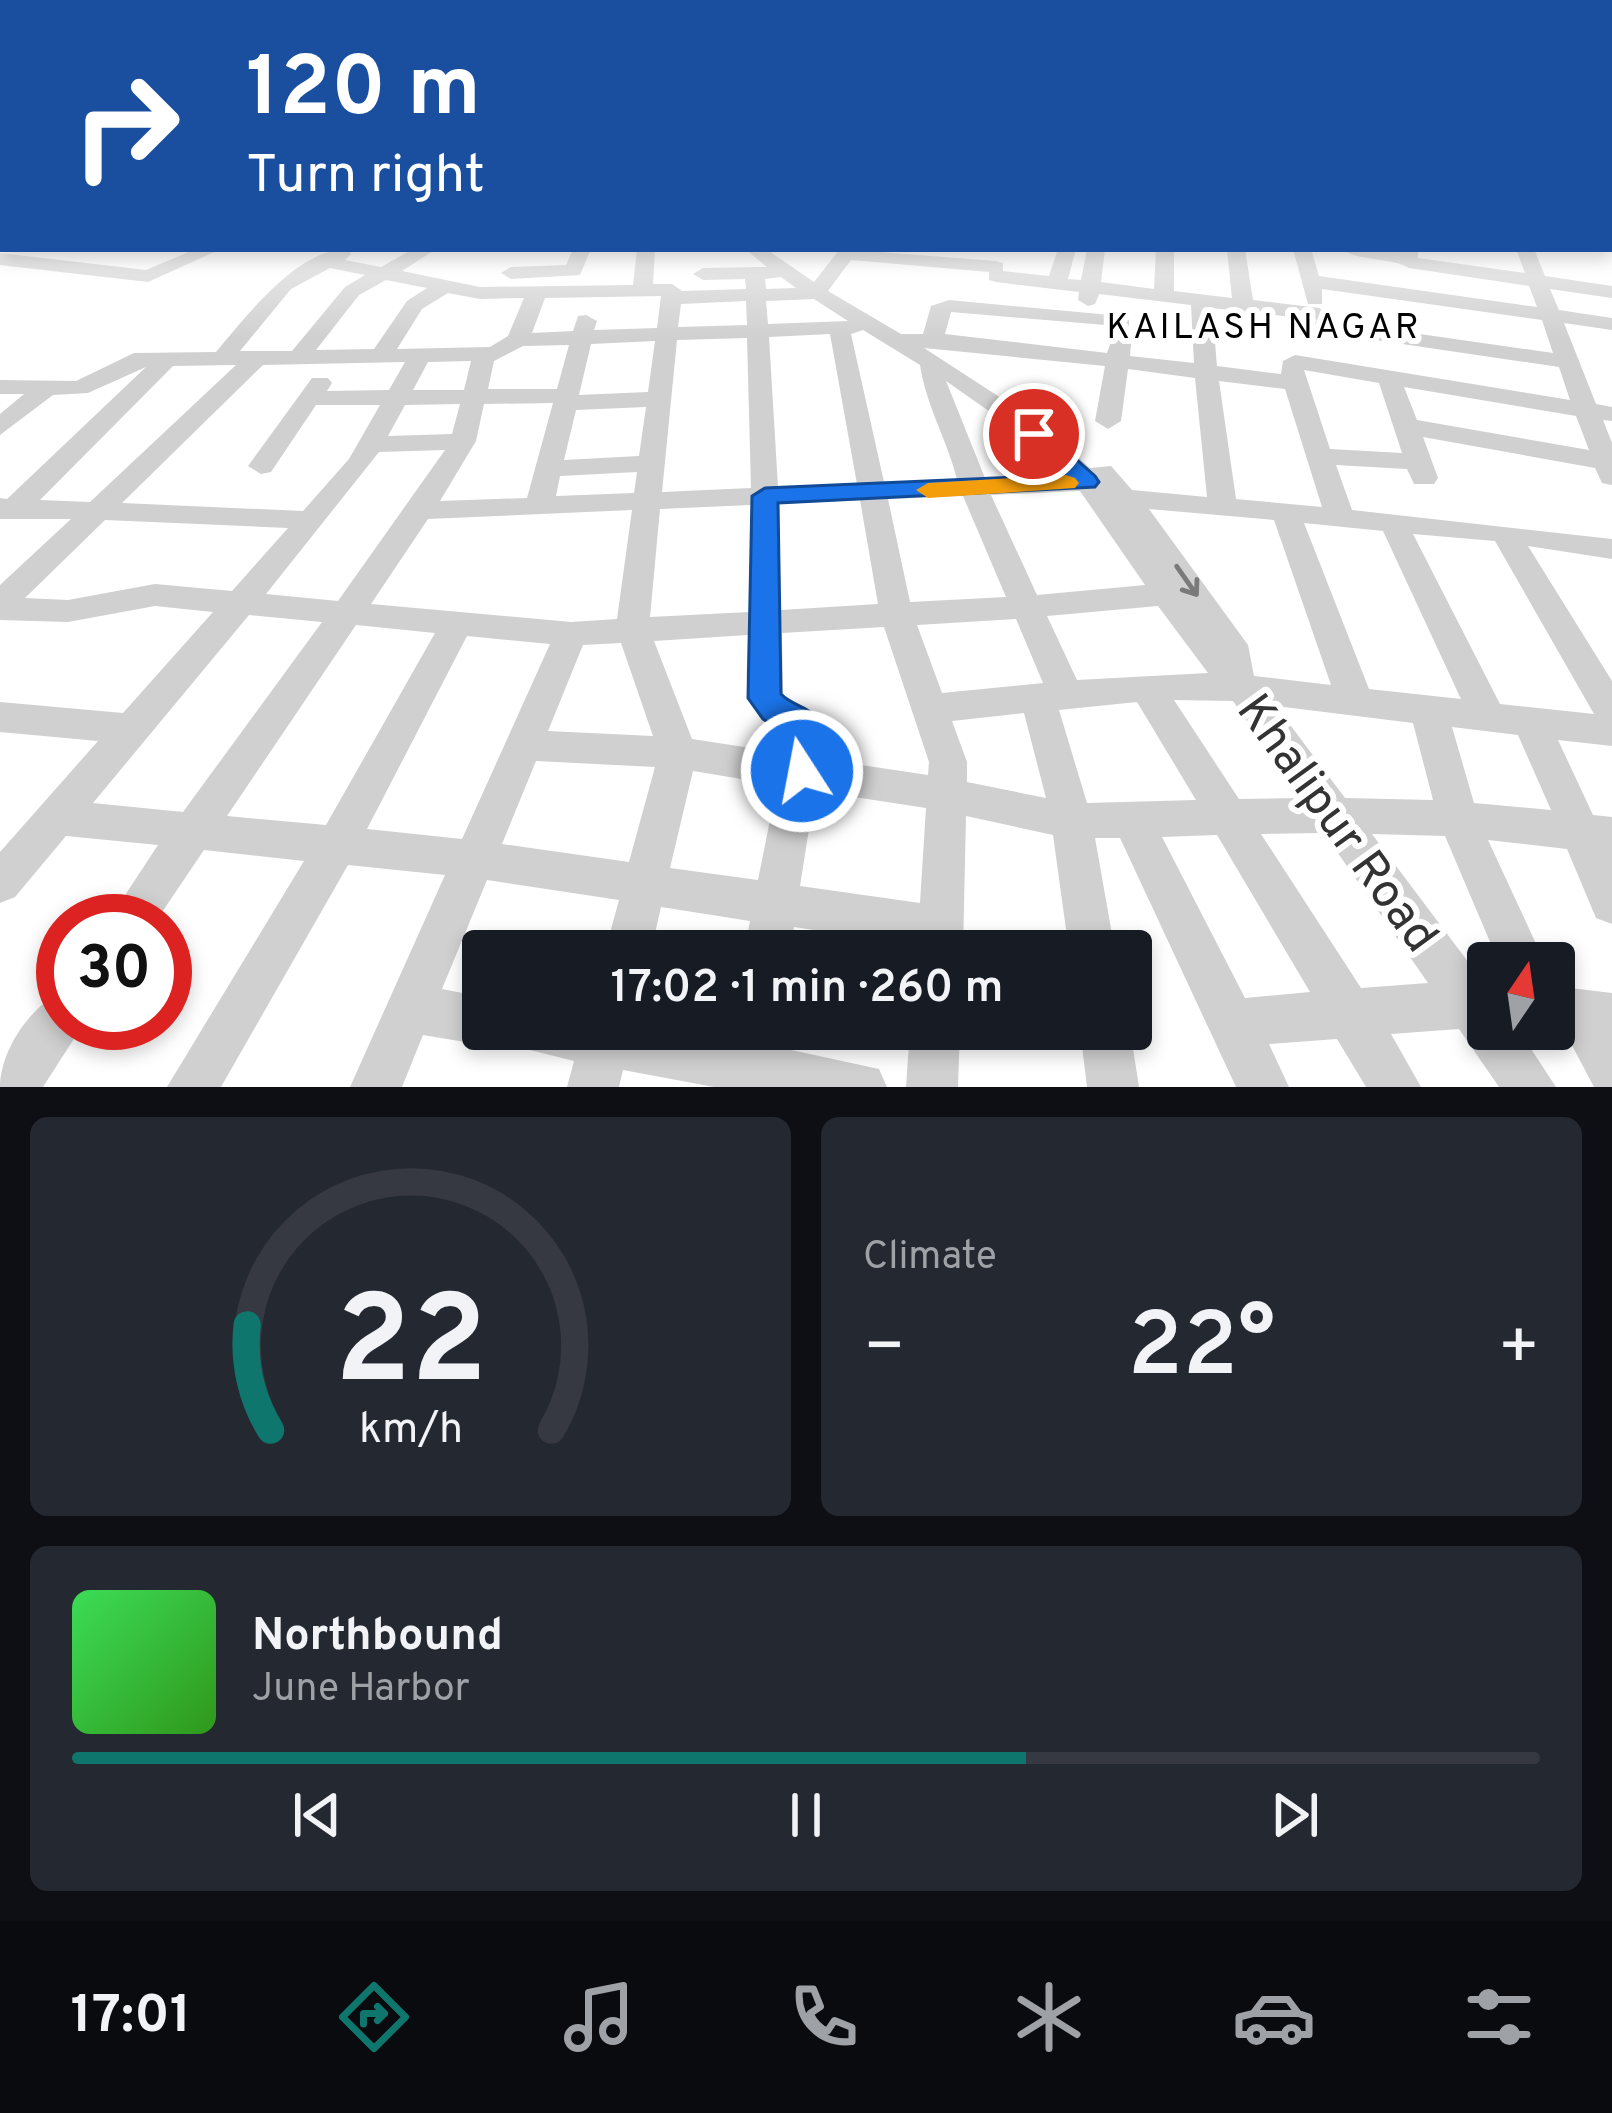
<!DOCTYPE html>
<html lang="en">
<head>
<meta charset="utf-8">
<style>
	:root { --surface:#171b24; --page:#242831; --text:#f1f3f6; --muted:#9ea1a6; --line:#363941; --accent:#0f766e }
	body { margin:0; font-family:Overpass,sans-serif; background:var(--page); color:var(--text); height:100vh; display:flex; flex-direction:column; font-size:45px; white-space:nowrap }
	* { box-sizing:border-box; margin:0 }
	p { font-size:39px; color:var(--muted) }
	.icon { flex:none; width:66px; height:66px; fill:none; stroke:currentColor; stroke-width:2; stroke-linecap:round; stroke-linejoin:round }
	.map { position:relative; height:1087px; overflow:hidden }
	.details { display:flex; flex-direction:column; gap:30px; padding:30px; background:#0d0f14; flex:1 }
	.details>* { flex:none }
	.banner { position:absolute; left:0px; top:0px; width:1614px; height:252px; box-shadow:0 6px 18px #0003; background:#1a4fa0; color:#fff; overflow:hidden }
	.needle { width:78px; rotate:13deg }
	.buttons { position:absolute; left:1467px; top:942px; display:grid; gap:24px }
	.buttons a { display:grid; place-items:center; width:108px; height:108px; border-radius:12px; background:var(--surface); box-shadow:0 6px 18px #0003; font-size:60px }
	.speed { position:absolute; left:36px; top:894px; display:flex; gap:24px; font-size:60px; font-weight:700; text-align:center }
	.speed>* { display:grid; place-content:center; width:156px; height:156px; border-radius:50%; background:var(--surface); box-shadow:0 6px 18px #0003; line-height:1 }
	.speed .limit { border:18px solid #d22; background:#fff; color:#111 }
	.pin { position:absolute; display:grid; place-items:center; width:102px; height:102px; color:#fff; margin:-51px; border:6px solid #fff; border-radius:50%; box-shadow:0 3px 12px #0007 }
	.me { position:absolute; width:132px; margin:-66px; rotate:349deg; stroke-linejoin:round; filter:drop-shadow(0 0 9px #0008) }
	.turn { display:flex; align-items:center; gap:42px; height:252px; padding:0 48px; font-size:54px }
	.turn .icon { width:156px; height:156px; stroke-width:2.5 }
	.turn b { display:block; font-size:84px; line-height:102px }
	.big { font-size:90px; font-weight:600; line-height:1.1 }
	.details .tile { flex:1; display:flex; flex-direction:column; justify-content:center; gap:18px; min-width:0; padding:0 42px; border-radius:18px; background:var(--page) }
	.details .dial { align-items:center; gap:0 }
	.dial svg { height:312px; overflow:visible; fill:none; stroke:var(--line); stroke-width:7; stroke-linecap:round; text-anchor:middle }
	.dial text { fill:var(--text); stroke:none }
	.song { display:flex; align-items:center; gap:36px }
	.cover { width:144px; height:144px; border-radius:18px; background:linear-gradient(135deg,hsl(130 70% 55%),hsl(110 70% 35%)) }
	.played { height:12px; border-radius:6px; background:linear-gradient(90deg,var(--accent) 65%,var(--line) 65%) }
	.keys { display:flex; justify-content:space-around; direction:ltr }
	.heat { display:flex; justify-content:space-between; align-items:center; font-size:66px; direction:ltr }
	.details .tiles { flex:1; display:grid; gap:30px; grid-template-columns:1fr 1fr }
	.tile:last-child { grid-column:span 2 }
	.trip { position:absolute; left:462px; top:930px; width:690px; height:120px; border-radius:12px; background:var(--surface); box-shadow:0 6px 18px #0003; font-weight:600; line-height:120px; text-align:center }
	.tabs { display:flex; height:192px; justify-content:space-around; align-items:center; background:#090b0e; color:var(--muted) }
	.tabs .icon { width:84px; height:84px }
	.tabs .active { color:var(--accent) }
	.tabs b { font-size:54px; color:var(--text) }
	.map>svg:first-child { display:block }
</style>
</head>
<body>
<div class="map">
<svg width="1612" height="1087" viewBox="0 0 1612 1087">
	<rect width="100%" height="100%" fill="#fff"/>
	<g fill="none" stroke-linecap="round" stroke-linejoin="round">
		<g fill="#d0d0d0" fill-rule="evenodd">
			<rect x="1611" y="189" width="1" height="11"/>
			<path d="M3,208V218L0,219V209Z"/>
			<rect x="1611" y="211" width="1" height="10"/>
			<rect x="1611" y="238" width="1" height="10"/>
			<path d="M196,249H221L148,282L0,265V253L146,270Z"/>
			<path d="M413,249H436L402,271L480,287L633,285L637,249H655L653,284H672L682,291L746,289L745,279L703,280L693,274L703,268L767,267L745,249H766L814,282L840,249L996,261L1003,263V271L1049,276L1058,249H1076L1068,279L1081,280L1087,249H1105L1101,282L1154,289L1156,249H1174V291L1232,298L1227,250L1245,249L1253,300L1319,308L1330,314L1319,320L1212,308L1217,366L1281,374L1283,361L1295,355L1570,400L1559,367L1314,331V321L1322,320L1553,353L1542,320L1322,289V304H1308L1293,249H1311L1319,276L1537,307L1529,286L1409,268C1390,257 1361,262 1341,249H1418V258L1525,273L1516,249H1534L1545,276L1612,286V298L1550,289L1559,310L1612,318V330L1564,323L1596,404L1612,407V421L1603,420L1612,443V485L1602,483L1595,468L1423,437L1438,478L1434,484H1414L1407,469L1336,465L1352,510L1612,539V559L1528,546L1612,681V746L1558,740L1593,815L1612,817V924L1596,918L1567,849L1488,840L1545,963H1499L1445,836L1372,834L1481,979L1488,981V1029H1518L1556,1087H1499L1459,1029L1391,1034L1421,1087H1366L1337,1039L1269,1044L1289,1087H1236L1120,838H1095L1115,951H1069L1053,835L966,816L963,951H917V946L794,927L790,951H744L750,921L661,907L651,951H605L619,900L487,880L442,989L483,997V1029H504L500,1038L483,1045L423,1035L402,1087H350L445,875L348,865L221,1087H167L304,861L204,850L156,921H108L158,845L66,836L15,897L0,903V852L98,741L0,732V702L123,713L213,612L155,606L68,622L0,620V585L71,519H0V498L7,499L146,367L88,393L53,395L0,435V414L24,394H0V380L76,381L134,353L216,352C244,319 300,245 349,250L351,254L345,260L381,267ZM851,260L989,272V280L996,282L1079,292L1078,300L1088,306L1095,304L1099,294L1191,305L1194,363L1130,356L1131,344L1120,337L1112,339L1107,353L945,334L951,312L1129,327V317L1121,316L949,300L931,306L923,334H901L828,291ZM330,268L365,275L345,287L292,351H240L291,289ZM781,277L796,288L766,289L765,279ZM386,280L427,288L407,301L374,349L316,350L359,295ZM448,293L480,299L524,298L508,336L490,347L397,349L422,309ZM661,296L657,328L594,330L597,321L586,315L578,316L573,331L532,333L545,298ZM814,299L848,321L768,324L766,301ZM746,301L747,325L678,327L681,304ZM863,330L920,365C926,405 947,440 957,479L884,482L851,334ZM830,334L857,484L778,487L769,337ZM747,338L751,488L662,492L677,340ZM655,341L648,392L579,395L591,344ZM569,345L557,389H488L494,361L523,346ZM924,348L1105,366L1095,421L1108,429L1121,421L1128,369L1195,378L1207,497L1132,490L1111,466L1090,468L1038,422ZM471,361L464,390H413L428,362ZM405,362L389,390L327,391L332,383L328,378H312L248,466L261,474L271,472L316,405H380L349,459L303,511L122,503L263,365ZM236,365L90,502L40,500L173,366ZM1304,370L1379,383L1402,453L1330,449ZM946,381L1020,433L1065,475L985,478ZM1219,381L1285,389L1322,507L1236,499ZM1404,387L1576,416L1589,450L1417,420ZM553,403L527,498L440,501L476,441L484,404ZM460,404L452,434L388,436L405,405ZM646,407L639,456L564,460L576,410ZM445,450L338,601L266,594L379,452ZM637,472L634,493L556,496L560,476ZM1080,491L1145,585L1037,595L991,495ZM963,496L1006,597L910,602L888,499ZM860,500L878,604L781,610L779,504ZM751,505L749,612L650,617L660,509ZM1149,509L1274,520L1331,685L1254,676L1248,645ZM632,510L617,619L571,622L371,604L428,519ZM105,520L288,528L232,591L155,584L68,600L25,598ZM1304,523L1383,531L1461,699L1369,689ZM1413,534L1495,541L1594,714L1500,704ZM1158,606L1208,673L1077,680L1047,616ZM249,615L322,622L183,812L93,803ZM1016,619L1043,683L942,693L917,625ZM356,625L435,633L326,825L227,816ZM884,627L929,762L928,775L821,759C828,711 810,721 783,694L782,633ZM748,635C747,684 738,707 785,733L783,753L692,739L654,641ZM467,636L550,644L462,839L367,829ZM621,643L653,736L548,731L583,645ZM1174,700L1233,701L1300,798L1239,799ZM1137,702L1196,800L1087,803L1059,710ZM1276,706L1413,723L1433,800L1345,798ZM1024,713L1046,798L967,782V762L952,721ZM1452,727L1518,735L1551,810L1474,803ZM536,761L655,767L629,862L502,844ZM693,771L777,785L758,880L670,868ZM815,791L926,808L920,903L800,886ZM1324,833L1428,983L1361,988L1261,834ZM1217,835L1310,992L1245,998L1162,837Z"/>
			<path d="M573,249H591L580,275L511,279L501,273L511,267L566,265Z"/>
			<path d="M1554,986L1612,993V1087H1594L1567,1036L1542,1029H1554Z"/>
			<path d="M63,992V1023H84L43,1087H0C0,1052 30,1005 63,992Z"/>
			<path d="M506,1029H673L725,1038L726,1029H776L773,1046L879,1069L887,1087H714L623,1070L619,1087H567L574,1061L514,1046Z"/>
			<path d="M910,1029H960L958,1087H906Z"/>
			<path d="M1080,1029H1130L1139,1087H1087Z"/>
		</g>
	</g>
	<defs><path id="oneway-shaft" d="M-6 0H5M1.5-3L5.5 0L1.5 3" fill="none" stroke-width="1.6" stroke-linecap="round" stroke-linejoin="round" transform="scale(3)"/></defs>
	<use stroke="#7a7a7a" href="#oneway-shaft" transform="translate(1187 581) rotate(55)"/>
	<linearGradient id="sky" x2="0" y2="1"><stop stop-color="#9ec6ea"/><stop offset="0.55" stop-color="#fff"/><stop offset="1" stop-color="#fff" stop-opacity="0"/></linearGradient>
	<rect width="1612" height="339" fill="url(#sky)"/>
	<path fill="#1a73e8" stroke="#114b97" stroke-width="3" d="M1034,426L1042,429L1095,476L1099,482L1095,487L778,503L781,694C790,704 805,706 814,715C826,727 822,768 815,782L802,786L790,782L785,771V732L763,719L748,698L752,496L765,488L1064,475L1022,434Z"/>
	<path fill="#f59e0b" d="M1066,475L1075,478L1079,483L1075,488L928,498L916,490L928,483Z"/>
	<g text-anchor="middle" stroke-width="12" stroke-linejoin="round" paint-order="stroke">
		<g font-size="36" letter-spacing="3" fill="#000" stroke="#fff">
			<text x="1264" y="338">KAILASH NAGAR</text>
		</g>
		<g font-size="48" fill="#333" stroke="#fff">
			<text transform="translate(1339 822) rotate(54)" y="17">Khalipur Road</text>
		</g>
	</g>
</svg>
<div class="buttons">
<a><svg class="needle" viewBox="-14 -14 28 28"><path d="M0-13l5 13h-10z" fill="#e53935"/><path d="M0 13l5-13h-10z" fill="#9ea1a6"/></svg></a>
</div>
<div class="speed"><div class="limit">30</div></div>
<div class="pin" style="left:1034px;top:434px;background:#d93025"><svg class="icon" aria-label="arrive" viewBox="0 0 24 24"><path d="M6 21V4h12l-3 4 3 4H6"/></svg></div>
<svg class="me" style="left:802px;top:771px" viewBox="-20 -20 40 40"><circle r="17" fill="#1a73e8" stroke="#fff" stroke-width="3"/><path d="M0-11L8 9 0 5-8 9z" fill="#fff"/></svg>
<div class="trip">17:02 · 1 min · 260 m</div>
<div class="banner">
<div class="turn"><svg class="icon" aria-label="right" viewBox="0 0 24 24"><path d="M7 20v-9h11M14 6l5 5-5 5"/></svg><div><b>120 m</b>Turn right</div></div>
</div>
</div>
<section class="details">
<div class="tiles">
<div class="tile dial"><svg viewBox="0 0 100 80">
<path d="M14 69A42 42 0 1 1 86 69"/>
<path d="M14 69A42 42 0 0 1 8 42" stroke="#0f766e"/>
<text x="50" y="56" font-size="32" font-weight="700">22</text>
<text x="50" y="72" font-size="11">km/h</text>
</svg></div>
<div class="tile"><p>Climate</p>
<div class="heat"><a>−</a><b class="big">22°</b><a>+</a></div>
</div>
<div class="tile">
<div class="song"><i class="cover"></i><div><b>Northbound</b><p>June Harbor</p></div></div>
<div class="played"></div>
<div class="keys"><svg class="icon" aria-label="previous" viewBox="0 0 24 24"><path d="M18 5L8 12l10 7zM5 5v14"/></svg><svg class="icon" aria-label="pause" viewBox="0 0 24 24"><path d="M8 5v14M16 5v14"/></svg><svg class="icon" aria-label="next" viewBox="0 0 24 24"><path d="M6 5l10 7-10 7zM19 5v14"/></svg></div>
</div>
</div>
</section>
<nav class="tabs">
<b>17:01</b>
<svg class="icon active" aria-label="directions" viewBox="0 0 24 24"><path d="M12 3l9 9-9 9-9-9zM9 14v-3h6M13 9l2 2-2 2"/></svg>
<svg class="icon" aria-label="music" viewBox="0 0 24 24"><path d="M9 18V5l10-2v13"/><circle cx="6" cy="18" r="3"/><circle cx="16" cy="16" r="3"/></svg>
<svg class="icon" aria-label="phone" viewBox="0 0 24 24"><path d="M5 4h4l2 5-3 2q2 4 5 5l2-3 5 2v4C11 20 4 13 5 4z"/></svg>
<svg class="icon" aria-label="climate" viewBox="0 0 24 24"><path d="M12 3v18M4 7l16 10M4 17L20 7"/></svg>
<svg class="icon" aria-label="car" viewBox="0 0 24 24"><path d="M5 17H2v-5l4-1 3-4h7l3 4 3 1v5h-3M9 17h6M6 11h13"/><circle cx="7" cy="17" r="2"/><circle cx="17" cy="17" r="2"/></svg>
<svg class="icon" aria-label="filters" viewBox="0 0 24 24"><path d="M4 7h16M4 17h16"/><circle cx="9" cy="7" r="2"/><circle cx="15" cy="17" r="2"/></svg>
</nav>
</body>
</html>
